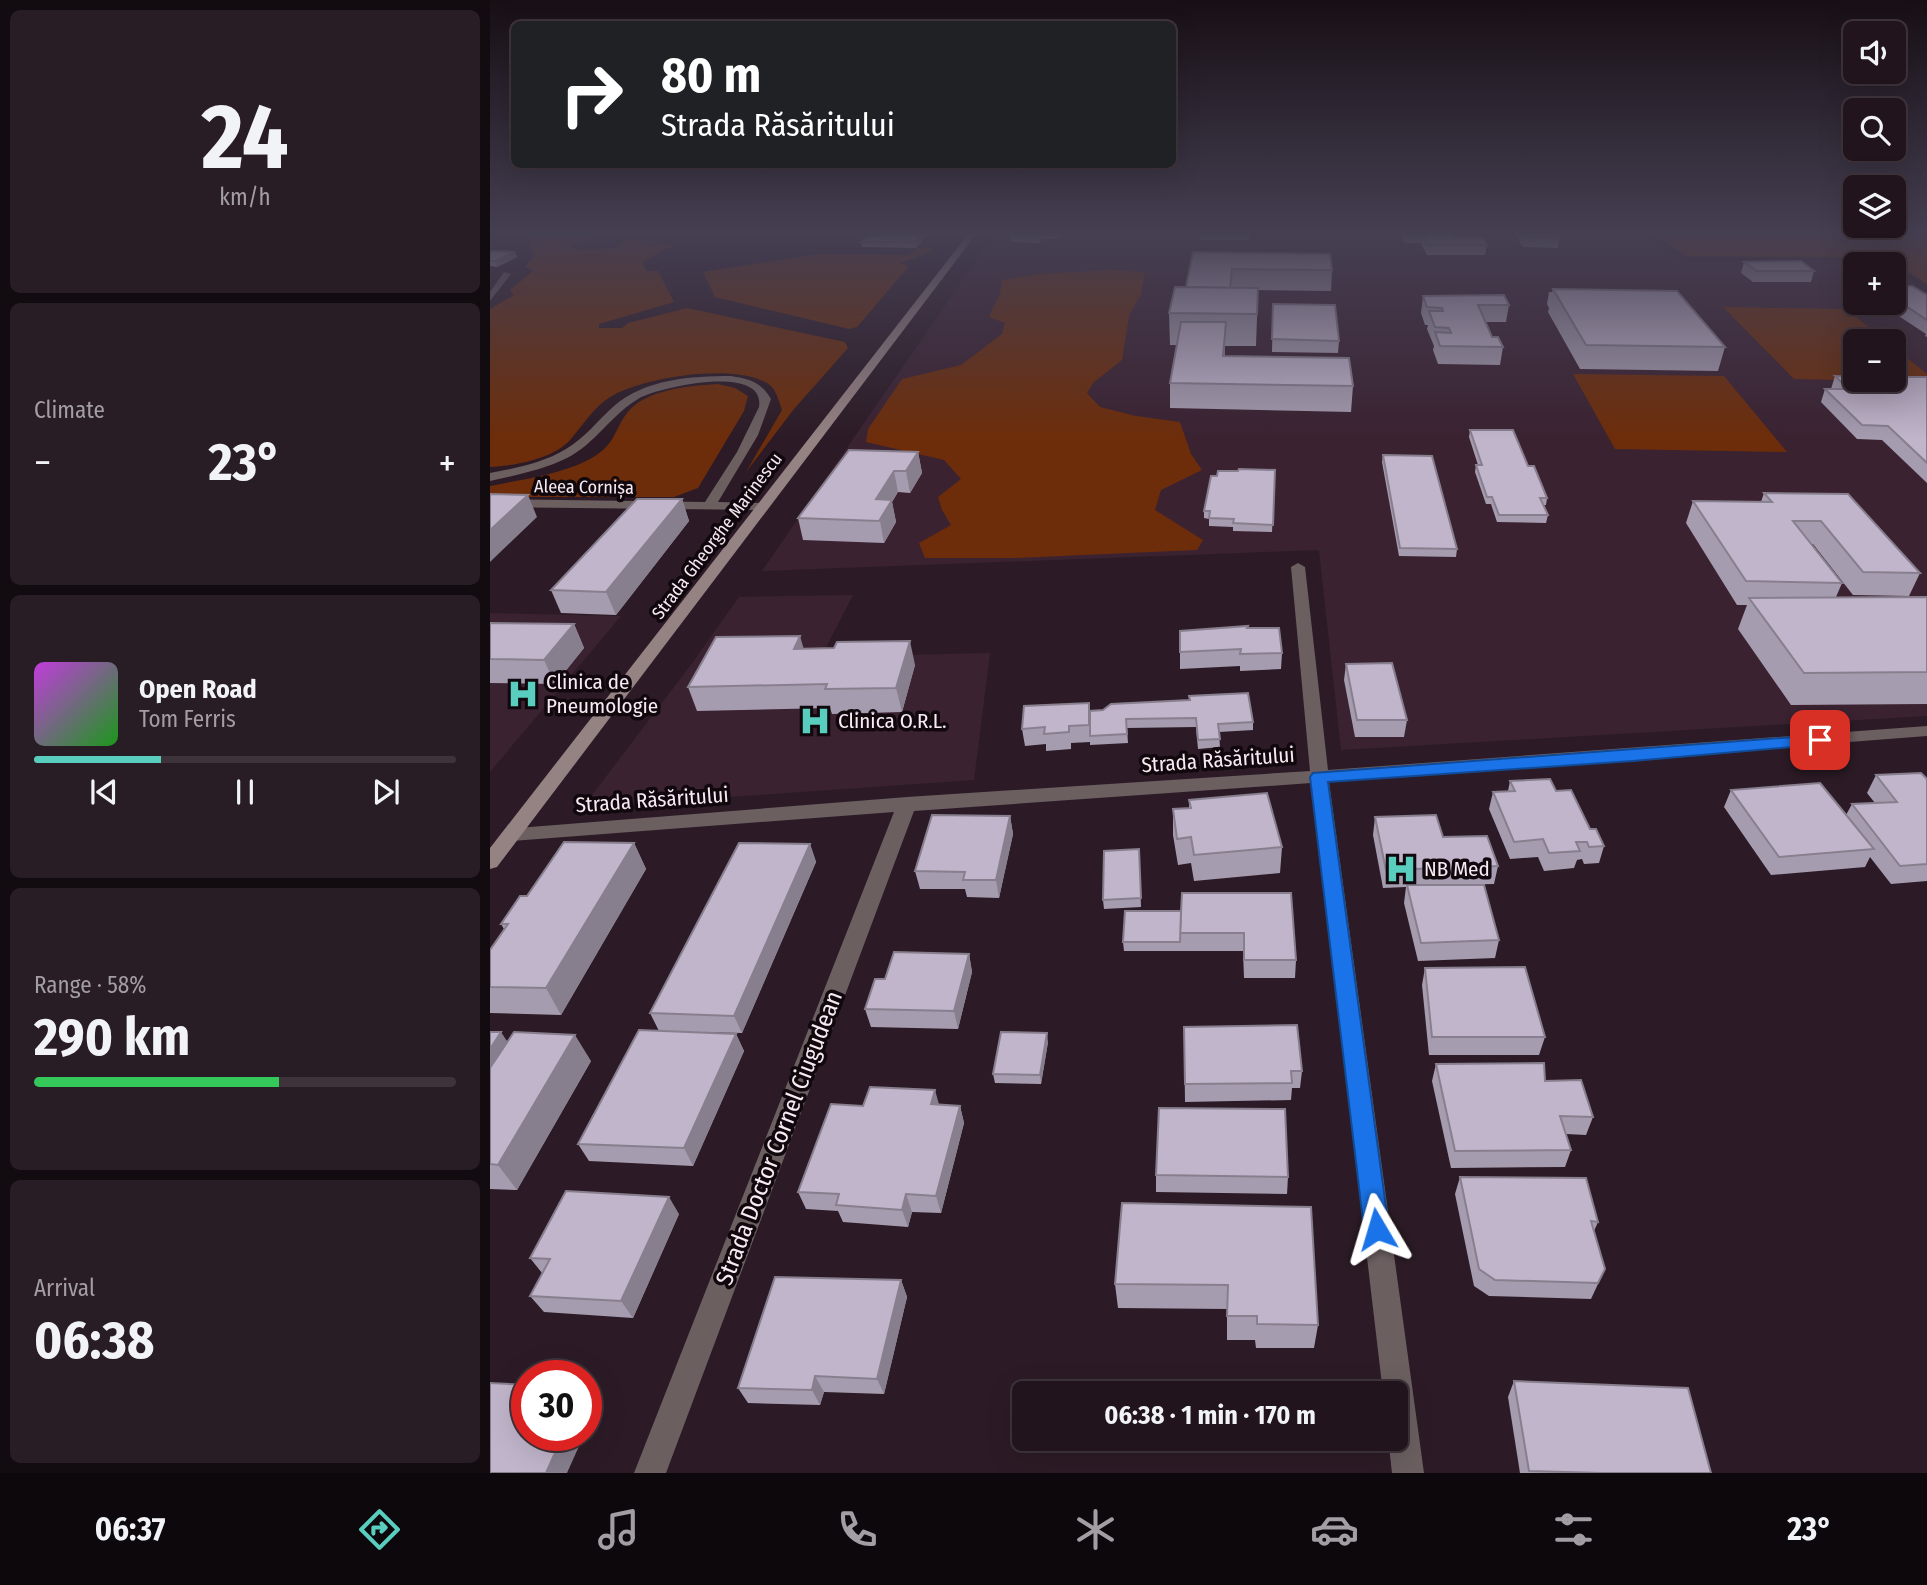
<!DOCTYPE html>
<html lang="en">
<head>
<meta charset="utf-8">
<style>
	:root { --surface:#21141c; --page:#291d25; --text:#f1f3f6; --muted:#a29ea3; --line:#3e333b; --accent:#59cebf }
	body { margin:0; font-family:"Fira Sans Condensed",sans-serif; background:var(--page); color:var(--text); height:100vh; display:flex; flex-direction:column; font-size:26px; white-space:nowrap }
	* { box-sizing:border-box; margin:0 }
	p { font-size:23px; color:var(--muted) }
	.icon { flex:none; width:38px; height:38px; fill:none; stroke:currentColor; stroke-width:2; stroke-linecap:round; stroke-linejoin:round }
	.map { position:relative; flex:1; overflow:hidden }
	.details { display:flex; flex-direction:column; gap:10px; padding:10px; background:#120b0f; width:490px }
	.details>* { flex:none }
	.guide { position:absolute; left:21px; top:21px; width:665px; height:147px; border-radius:10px; box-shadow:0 7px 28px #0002,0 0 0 2px var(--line); background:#202124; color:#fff; overflow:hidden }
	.tools { position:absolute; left:1353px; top:21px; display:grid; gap:14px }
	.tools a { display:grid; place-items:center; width:63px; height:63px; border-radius:10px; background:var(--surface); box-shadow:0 7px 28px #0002,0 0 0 2px var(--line); font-size:35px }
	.speed { position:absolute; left:21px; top:1360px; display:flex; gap:14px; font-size:35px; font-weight:700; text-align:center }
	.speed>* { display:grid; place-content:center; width:91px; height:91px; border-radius:50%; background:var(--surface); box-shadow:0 7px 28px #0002,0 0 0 2px var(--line); line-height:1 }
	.speed .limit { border:10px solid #d22; background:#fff; color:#111 }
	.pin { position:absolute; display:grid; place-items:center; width:60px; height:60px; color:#fff; margin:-30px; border-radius:14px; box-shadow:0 4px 10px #0006 }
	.me { position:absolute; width:77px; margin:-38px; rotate:353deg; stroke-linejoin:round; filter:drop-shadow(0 0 5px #0008) }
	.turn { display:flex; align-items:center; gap:24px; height:147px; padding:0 35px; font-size:32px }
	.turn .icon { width:91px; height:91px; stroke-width:2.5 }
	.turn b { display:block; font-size:49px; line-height:60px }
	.big { font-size:52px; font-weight:700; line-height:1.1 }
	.details .card { flex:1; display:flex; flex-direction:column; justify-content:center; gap:10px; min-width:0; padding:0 24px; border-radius:10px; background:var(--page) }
	.details .dial { align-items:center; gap:0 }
	.dial b { font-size:91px; line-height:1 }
	.song { display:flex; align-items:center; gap:21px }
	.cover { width:84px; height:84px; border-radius:10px; background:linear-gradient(135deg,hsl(290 70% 55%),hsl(120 70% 35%)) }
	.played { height:7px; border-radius:4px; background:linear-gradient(90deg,var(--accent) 30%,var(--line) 30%) }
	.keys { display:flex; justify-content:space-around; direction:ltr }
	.heat { display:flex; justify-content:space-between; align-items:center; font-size:38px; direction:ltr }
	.charge { height:10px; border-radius:5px; background:linear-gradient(90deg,#34c759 58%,var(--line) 0) }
	.trip { position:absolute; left:522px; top:1381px; width:396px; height:70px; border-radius:10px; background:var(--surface); box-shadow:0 7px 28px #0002,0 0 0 2px var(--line); font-weight:700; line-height:70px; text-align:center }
	.tabs { display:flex; height:112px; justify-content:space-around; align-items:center; background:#0d080b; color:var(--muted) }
	.tabs .icon { width:49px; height:49px }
	.tabs .active { color:var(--accent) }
	.tabs b { font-size:32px; color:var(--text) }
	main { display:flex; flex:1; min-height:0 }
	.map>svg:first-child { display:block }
</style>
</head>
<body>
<main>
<section class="details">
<div class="card dial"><b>24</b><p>km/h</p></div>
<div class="card"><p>Climate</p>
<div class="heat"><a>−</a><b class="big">23°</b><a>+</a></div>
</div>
<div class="card">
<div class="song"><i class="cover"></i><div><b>Open Road</b><p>Tom Ferris</p></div></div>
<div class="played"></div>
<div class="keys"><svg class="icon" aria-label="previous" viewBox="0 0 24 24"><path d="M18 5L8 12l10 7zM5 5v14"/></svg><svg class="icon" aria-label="pause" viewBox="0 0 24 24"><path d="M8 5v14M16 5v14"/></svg><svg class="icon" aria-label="next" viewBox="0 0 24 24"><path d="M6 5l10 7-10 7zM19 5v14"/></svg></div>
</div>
<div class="card"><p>Range · 58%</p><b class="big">290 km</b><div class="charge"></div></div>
<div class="card"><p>Arrival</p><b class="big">06:38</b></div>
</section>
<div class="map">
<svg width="1437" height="1473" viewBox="0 0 1437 1473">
	<rect width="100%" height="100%" fill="#2c1b26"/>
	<g fill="#3a2231" fill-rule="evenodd">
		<path d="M505,233H1153L1195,262L1388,260L1395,264H1365V303H1404V270L1437,292V716L851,750L829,550L272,571ZM1365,341H1404V380H1365Z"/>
		<path d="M363,595L331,657L500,653L484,780L93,807L203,662L249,597Z"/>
		<path d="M0,613L131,616L0,772Z"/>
	</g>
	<g fill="#6d2d0a">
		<path d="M1163,233H1437V284L1396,258L1196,256Z"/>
		<path d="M101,237L103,240L81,246L85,250L126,248L136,240L144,239L186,244L152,262L156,271H168L184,302L109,324V328H132L138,323L197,308L355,342L358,348L304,409L256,472L292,410C289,402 287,392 281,386C250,361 152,377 120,397C103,408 93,425 80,440C63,459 24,466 0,467V309L24,295L20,290L44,270L35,267L43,257L38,238Z"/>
		<path d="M426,248H442L441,252L410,263L419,266L367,327L359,329L225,297L213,272L329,254L419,255Z"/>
		<path d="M619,270L655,272L651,294L639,316L632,360L603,383L597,393L610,407L646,416L690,422L701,454L712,470L671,490L665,510L713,540L707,550L525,558H435L429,543L461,525L452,510L448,497L471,479L454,460L376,442L378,429L412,379L471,365L512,334L515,323L499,317L510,294L512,280L549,274Z"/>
		<path d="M1233,307L1356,309L1396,341H1365V380H1404V347L1437,374V382L1304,379Z"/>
		<path d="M1083,374L1234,376L1297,452L1125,449Z"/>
		<path d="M228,384L245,388L258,396L254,411L208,488L184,497H0V486C33,479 94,472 117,446C125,437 129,423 137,413C156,389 199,386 228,384Z"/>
	</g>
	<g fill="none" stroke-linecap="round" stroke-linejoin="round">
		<g fill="#6b5f60" fill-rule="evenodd">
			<path d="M14,272L21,274L0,301V292Z"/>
			<path d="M241,376C260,379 271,382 281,399L268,435L228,502L272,503L277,504V510L0,507V499L215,502L247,452L269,407C276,363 168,387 148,399C121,415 105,444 77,458C53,470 26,475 0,481V473C26,468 53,463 76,449C95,438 108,420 124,406C155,379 201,376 241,376Z"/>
			<path d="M808,563L815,567L838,770L1437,726V736L839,782L934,1473H902L898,1438H905V1393H893L821,783L424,811L176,1473H144L404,812L22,841L15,839L12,834L15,829L417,797L820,771L801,567Z"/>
		</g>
		<path fill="#958283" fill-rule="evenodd" d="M479,233H487L7,867L0,869V848Z"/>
	</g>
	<g fill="#a69caf">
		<path d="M397,233H447L445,235H438L426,248L372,247L371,242L394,236Z"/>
		<path d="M520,233H573L569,239H552L549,243L521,242Z"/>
		<rect x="710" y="233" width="49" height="7"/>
		<path d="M910,233H961L963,237L997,245L995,255H937L931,243H914Z"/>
		<path d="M1023,233H1066L1070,237L1068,248L1033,247L1029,241V236H1025Z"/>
		<path d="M0,251L25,252L27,257L7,267L0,266Z"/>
		<path d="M703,252L842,270L841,291L768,290L766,346H735V356L863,386L861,412L680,408V383L687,345H680L679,313L696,287Z"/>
		<path d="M1254,262L1324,271L1321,282H1263L1251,273Z"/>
		<path d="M1404,286L1437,295V337L1435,336L1436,334L1389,303H1404Z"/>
		<path d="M1063,289L1235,347L1228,371L1090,369L1058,312L1059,308L1057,304L1059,292H1062Z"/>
		<path d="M933,296L1019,305L1016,322H996L1002,337L1013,347L1010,365L948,364L943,350L944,346L937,329L938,325H935L931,313Z"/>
		<path d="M783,304L849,341L848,353L782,352Z"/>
		<path d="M1345,376L1437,377V483L1392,440L1367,439L1331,402L1335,389H1341Z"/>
		<path d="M980,430L1038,466L1057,498L1056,505H1054L1058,515L1056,523L1007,522L1001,504H996L985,472L986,465H988L979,437Z"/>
		<path d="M428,452L432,473L420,493L408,492L402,502L406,522L394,543L313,540L308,518Z"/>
		<path d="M893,455L967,549L966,557L909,556L892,462Z"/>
		<path d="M785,470L782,532L743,531V527L719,526V519L714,518V511L727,476L748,471Z"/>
		<path d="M1274,493L1430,573L1419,596L1363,595L1323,544H1321L1352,583L1346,597H1437V704L1301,705L1248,629L1257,605H1247L1196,523L1203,501L1271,502Z"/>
		<path d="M192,499L199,521L126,615L71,613L61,590Z"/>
		<path d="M0,623L84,624L94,648L65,684L0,683Z"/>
		<path d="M758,628L792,653L791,669L750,671V666L690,669V631Z"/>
		<path d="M314,649L425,665L412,712L342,714L340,708L207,711L198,687Z"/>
		<path d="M856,664L917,720L914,737H865L854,680Z"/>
		<path d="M600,711L763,722V730L729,732L730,747L708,749L706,727L637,728L638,743L600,745V742L581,743V749L556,751V744L535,746L532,729Z"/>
		<path d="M1386,775L1437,779V881L1401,884L1380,857L1375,867L1281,875L1234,807L1241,790L1356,815L1362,804L1385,803L1377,793Z"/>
		<path d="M1020,781L1066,791L1114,846L1109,863L1094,864L1092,859L1087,860L1084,868L1054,871L1048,857L1020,859L999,809L1003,792L1018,791Z"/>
		<path d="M699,800L792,847L790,873L704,881L701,863L688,865L683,835V809L699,808Z"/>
		<path d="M520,816L523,834L509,898L477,897L475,889H430L425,871Z"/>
		<path d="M885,817L953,837L1008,866L1004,884L963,885L1009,940L1005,958L928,961L914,903L916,887L893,888L883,835Z"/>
		<path d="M144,843L156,869L71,1015L0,1013V950L14,929L11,924L37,896Z"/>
		<path d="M320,844L326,862L252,1033L208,1032L246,1034L254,1051L203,1166L99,1161L88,1144L169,1031L160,1013Z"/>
		<path d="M649,849L651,907L614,909L613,900Z"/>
		<path d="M692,893L806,960L805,978H754L753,951H634L633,942L691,911Z"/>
		<path d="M479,954L482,972L468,1029L381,1027L375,1009L395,979Z"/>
		<path d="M935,968L1055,1037L1049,1055H939L932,985Z"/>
		<path d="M694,1027L812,1071L810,1088H802L801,1100L695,1102Z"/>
		<path d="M0,1032L17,1041L101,1061L27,1190L0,1189Z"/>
		<path d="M558,1042L551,1084L505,1083L503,1074Z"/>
		<path d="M946,1064L1055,1081L1103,1117L1096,1135L1076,1134L1081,1150L1075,1167L961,1168L942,1081Z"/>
		<path d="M449,1105L470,1106L474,1123L451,1213L422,1212L418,1227L353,1222L348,1211L316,1209L308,1192L373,1106Z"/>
		<path d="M666,1175L798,1177L797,1194L666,1192Z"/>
		<path d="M970,1177L1108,1222L1104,1231L1115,1269L1101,1299L999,1296L984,1286L965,1194Z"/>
		<path d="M632,1203L828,1325L824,1348H766L765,1340H737V1309L628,1308L625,1284Z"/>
		<path d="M189,1214L143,1318L54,1312L40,1296L52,1273L40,1258Z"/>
		<path d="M411,1280L417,1297L394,1394L334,1392L330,1405L258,1403L248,1388Z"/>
		<path d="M1024,1381L1221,1473H1030L1018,1397Z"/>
	</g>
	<g fill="#877f8e">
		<path d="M434,233H438V235L426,248L425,242Z"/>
		<path d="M549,233H551L552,239L549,243Z"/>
		<path d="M25,252L27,257L7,267L5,261Z"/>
		<path d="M736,322L735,346L733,381V356Z"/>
		<path d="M428,452L432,473L420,493L416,471Z"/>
		<path d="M404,471L408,492L402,502L406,522L394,543L386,499Z"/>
		<path d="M38,495L47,517L0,562V530Z"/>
		<path d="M192,499L199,521L126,615L116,592Z"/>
		<path d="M84,624L94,648L65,684L54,660Z"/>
		<path d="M310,636L317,660L304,649Z"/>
		<path d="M420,641L425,665L412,712L406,688Z"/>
		<path d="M520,816L523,834L509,898L506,880Z"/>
		<path d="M144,843L156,869L71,1015L56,988Z"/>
		<path d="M320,844L326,862L252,1033L244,1016Z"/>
		<path d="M479,954L482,972L468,1029L464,1011Z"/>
		<path d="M11,1032L28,1058L0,1103V1049Z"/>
		<path d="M557,1033L558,1042L551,1084L550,1075Z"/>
		<path d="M246,1034L254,1051L203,1166L194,1148Z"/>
		<path d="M85,1035L101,1061L27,1190L8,1165Z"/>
		<path d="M445,1090L450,1108L441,1104Z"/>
		<path d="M470,1106L474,1123L451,1213L446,1196Z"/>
		<path d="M416,1194L422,1212L418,1227L412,1210Z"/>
		<path d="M179,1197L189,1214L143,1318L131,1301Z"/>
		<path d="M411,1280L417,1297L394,1394L387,1379Z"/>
		<path d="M325,1376L334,1392L330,1405L322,1390Z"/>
		<path d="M96,1391L107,1404L96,1429Z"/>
		<path d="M73,1435H94L77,1473H56Z"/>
	</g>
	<g fill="#c1b5cb" stroke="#877f8e" stroke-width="2">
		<path d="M397,233H434L425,242H371L377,236H394Z"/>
		<rect x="710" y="233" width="49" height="2"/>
		<path d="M915,233H961L963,237H992L997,245H938L932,233Z"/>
		<path d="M1032,233H1066L1070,237H1035Z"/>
		<path d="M0,251L25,252L5,261H0Z"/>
		<path d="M703,252L840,254L842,270L742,269L740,288L696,287Z"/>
		<path d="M1311,261L1324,271H1267L1254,262Z"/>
		<path d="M1404,286H1422L1437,295V320L1404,298Z"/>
		<path d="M685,287L768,288L767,314L679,313Z"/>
		<path d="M1063,289L1187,291L1235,347L1096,345Z"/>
		<path d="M1014,295L1019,305H988L1002,337H1008L1013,347L950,346L945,332L961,333L959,328L945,327L939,311H953L952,308L937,307L933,296Z"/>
		<path d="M783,304L845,305L849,341L782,339Z"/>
		<path d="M691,322H736L733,356L859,358L863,386L680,383Z"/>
		<path d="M1345,376L1365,377V380H1404V377H1437V463L1398,426L1372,425L1335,389H1359Z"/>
		<path d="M980,430H1023L1038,466H1044L1057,498H1050L1058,515H1009L1002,497H997L986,465H992Z"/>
		<path d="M359,450L428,452L416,471H404L386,499L402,500L389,521L308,518Z"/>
		<path d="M893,455L942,456L967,549L910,548Z"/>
		<path d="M749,469L785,470L783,525L743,523L744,519L719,518L720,511H714L721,476H727L728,471H748Z"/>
		<path d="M1274,493L1358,494L1430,573L1373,572L1331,521H1303L1352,583L1256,581L1203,501L1282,502Z"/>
		<path d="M0,494L38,495L0,530Z"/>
		<path d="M147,499H192L116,592L61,590Z"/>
		<path d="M1437,597V672L1314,673L1259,598Z"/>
		<path d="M0,623L84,624L54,660L0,659Z"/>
		<path d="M758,626L757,628H789L792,653L750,654L751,649L690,652V631Z"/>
		<path d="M310,636L304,649L344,648L347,642L420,641L406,688L335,689L337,684L198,687L226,637Z"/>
		<path d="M902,663L917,720H867L856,664Z"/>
		<path d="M758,693L763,722L728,724L730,739L708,740L706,718L636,719L637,734L600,736V711L613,710L621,704L700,700L699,696Z"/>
		<path d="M599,703V725L579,726V732L554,734L555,727L532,729L534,706Z"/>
		<path d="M1431,773L1437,779V864L1410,866L1362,804L1407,802L1386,775Z"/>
		<path d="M1060,779L1066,791L1081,790L1100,829H1106L1114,846L1099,847L1097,842H1086L1090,851L1059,853L1053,839L1024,842L1003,792L1025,791L1020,781Z"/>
		<path d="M1330,783L1384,849L1289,857L1241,790Z"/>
		<path d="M777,793L792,847L704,855L701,837L687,839L683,809L701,808L699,800Z"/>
		<path d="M442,815L520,816L506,880H473L475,872L425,871Z"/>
		<path d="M946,815L953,837L997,836L1008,866L896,870L885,817Z"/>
		<path d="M74,842L144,843L56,988L0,987V950L18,924H11L30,896H37Z"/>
		<path d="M249,843L320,844L244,1016L160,1013Z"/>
		<path d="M649,849L651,898L613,900L614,851Z"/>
		<path d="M917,885H994L1009,940L931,943Z"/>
		<path d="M692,893H801L806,960H754V933H690Z"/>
		<path d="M635,911H691L690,942H633Z"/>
		<path d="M404,952L479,954L464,1011L375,1009L385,979H395Z"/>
		<path d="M1035,967L1055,1037H942L935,968Z"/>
		<path d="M807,1025L812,1071H801L802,1083L695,1084L694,1027Z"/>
		<path d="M149,1030L246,1034L194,1148L88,1144Z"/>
		<path d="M0,1032H11L0,1049Z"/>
		<path d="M24,1032L85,1035L8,1165L0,1164V1068Z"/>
		<path d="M511,1032L557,1033L550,1075L503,1074Z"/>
		<path d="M1054,1063L1055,1081L1091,1080L1103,1117L1070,1116L1081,1150L965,1151L946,1064Z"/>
		<path d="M380,1087L445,1090L441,1104L470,1106L446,1196L416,1194L412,1210L346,1205L349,1194L308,1192L341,1104L373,1106Z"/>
		<path d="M669,1108L795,1109L798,1177L666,1175Z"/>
		<path d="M970,1177L1096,1178L1108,1222L1101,1221L1115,1269L1108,1283L1005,1280L989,1269Z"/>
		<path d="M76,1191L179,1197L131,1301L40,1296L60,1259L40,1258Z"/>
		<path d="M632,1203L821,1207L828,1325L767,1324V1316H737L738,1285L625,1284Z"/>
		<path d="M285,1277L411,1280L387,1379L325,1376L322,1390L248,1388Z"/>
		<path d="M1024,1381L1198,1388L1221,1473H1111L1039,1471Z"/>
		<path d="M0,1383L37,1385V1435H73L56,1473H0Z"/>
	</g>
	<linearGradient id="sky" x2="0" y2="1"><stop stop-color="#180f15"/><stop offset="0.53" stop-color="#453f52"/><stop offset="1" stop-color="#453f52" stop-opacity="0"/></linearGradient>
	<rect width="1437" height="439" fill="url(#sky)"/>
	<path fill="#1a73e8" stroke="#114b97" stroke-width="2" d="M1330,735L1338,740L1336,744L1143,761L838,782L899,1229L895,1237L887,1241L878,1237L874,1229L820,777L823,773Z"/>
	<defs>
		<symbol id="hospital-bare" viewBox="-9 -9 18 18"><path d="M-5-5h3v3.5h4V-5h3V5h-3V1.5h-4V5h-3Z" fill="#59cebf" stroke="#10080d" stroke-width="2.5" paint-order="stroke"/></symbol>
	</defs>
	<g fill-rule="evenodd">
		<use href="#hospital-bare" x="11" y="672" width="44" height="44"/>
		<use href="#hospital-bare" x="303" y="699" width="44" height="44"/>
		<use href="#hospital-bare" x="889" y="847" width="44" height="44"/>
	</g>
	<g text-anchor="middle" stroke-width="7" stroke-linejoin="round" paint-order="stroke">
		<g font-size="18" fill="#f7eaf2" stroke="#10080d">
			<text transform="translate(94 487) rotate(1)" y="6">Aleea Cornișa</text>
			<text transform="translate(227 536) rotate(-53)" y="6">Strada Gheorghe Marinescu</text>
		</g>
		<g font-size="21" fill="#f7eaf2" stroke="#10080d" text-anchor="start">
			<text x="56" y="689">Clinica de<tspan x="56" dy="24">Pneumologie</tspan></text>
			<text x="348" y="728">Clinica O.R.L.</text>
			<text x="934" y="876">NB Med</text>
		</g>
		<g font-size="21" fill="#f7eaf2" stroke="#10080d">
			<text transform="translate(728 760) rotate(-4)" y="7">Strada Răsăritului</text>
			<text transform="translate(162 800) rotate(-4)" y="7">Strada Răsăritului</text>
		</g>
		<g font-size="24" fill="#f7eaf2" stroke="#10080d">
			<text transform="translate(289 1138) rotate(-69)" y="8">Strada Doctor Cornel Ciugudean</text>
		</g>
	</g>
</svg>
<div class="tools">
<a><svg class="icon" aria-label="sound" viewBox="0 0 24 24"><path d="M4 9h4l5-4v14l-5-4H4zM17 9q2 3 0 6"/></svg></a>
<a><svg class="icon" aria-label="search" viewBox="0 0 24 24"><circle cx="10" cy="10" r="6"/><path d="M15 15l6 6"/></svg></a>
<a><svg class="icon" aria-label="layers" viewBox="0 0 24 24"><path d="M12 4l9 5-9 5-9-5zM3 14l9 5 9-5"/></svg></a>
<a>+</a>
<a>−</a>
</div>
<div class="speed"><div class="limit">30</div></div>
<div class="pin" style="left:1330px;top:740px;background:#d93025"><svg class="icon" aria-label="arrive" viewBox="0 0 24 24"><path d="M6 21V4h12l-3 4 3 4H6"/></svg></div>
<svg class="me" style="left:887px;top:1229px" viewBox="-20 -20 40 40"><path d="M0-17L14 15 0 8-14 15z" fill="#1a73e8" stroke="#fff" stroke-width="4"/></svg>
<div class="trip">06:38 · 1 min · 170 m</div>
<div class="guide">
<div class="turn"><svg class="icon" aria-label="right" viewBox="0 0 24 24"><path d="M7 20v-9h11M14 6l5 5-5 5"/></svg><div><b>80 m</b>Strada Răsăritului</div></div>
</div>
</div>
</main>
<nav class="tabs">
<b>06:37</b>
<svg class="icon active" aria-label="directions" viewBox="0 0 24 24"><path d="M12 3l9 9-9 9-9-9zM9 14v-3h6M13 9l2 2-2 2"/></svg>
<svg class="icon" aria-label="music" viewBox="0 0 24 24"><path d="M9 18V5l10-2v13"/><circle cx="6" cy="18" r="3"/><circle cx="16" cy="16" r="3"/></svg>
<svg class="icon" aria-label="phone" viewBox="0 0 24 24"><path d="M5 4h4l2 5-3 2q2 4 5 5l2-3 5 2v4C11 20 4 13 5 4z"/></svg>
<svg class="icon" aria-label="climate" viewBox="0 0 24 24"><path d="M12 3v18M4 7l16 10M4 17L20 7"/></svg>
<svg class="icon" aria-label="car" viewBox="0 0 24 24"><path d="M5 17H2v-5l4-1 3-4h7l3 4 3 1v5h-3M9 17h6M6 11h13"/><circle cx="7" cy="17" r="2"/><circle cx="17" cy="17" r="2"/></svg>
<svg class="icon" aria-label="filters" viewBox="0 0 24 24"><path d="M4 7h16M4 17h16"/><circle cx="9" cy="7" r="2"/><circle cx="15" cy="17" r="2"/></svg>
<b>23°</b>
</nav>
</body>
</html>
